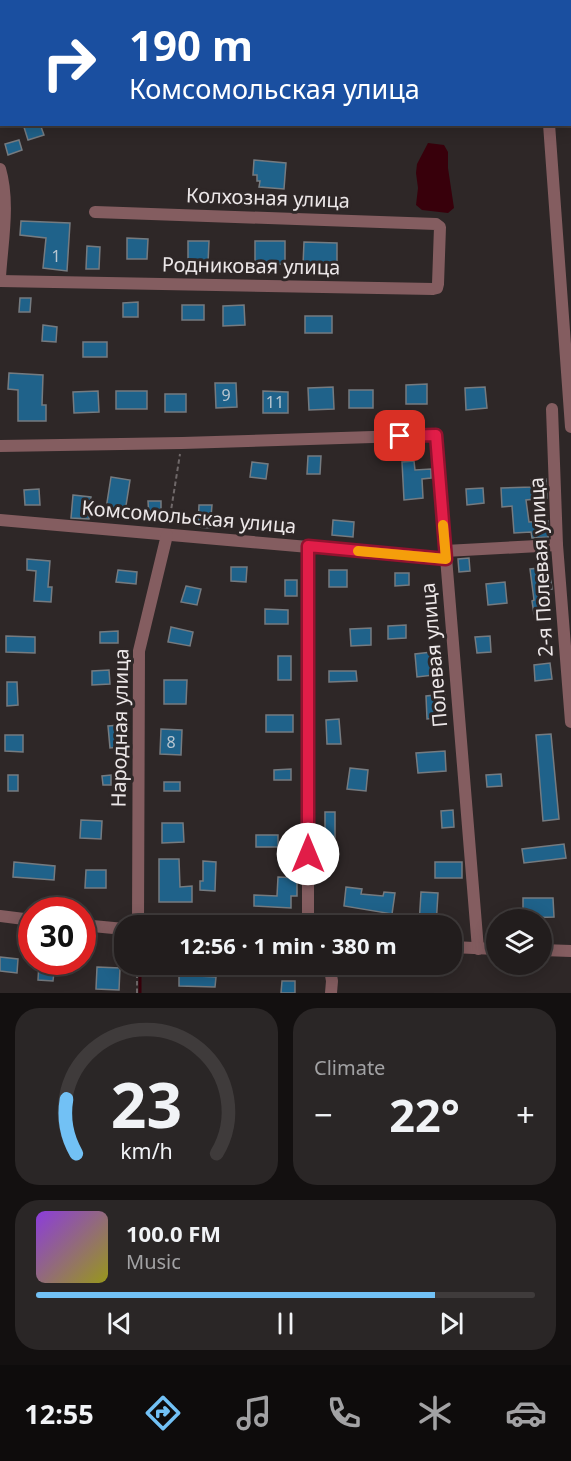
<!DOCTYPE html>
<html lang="en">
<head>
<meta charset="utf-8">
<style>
	:root { --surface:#221d1d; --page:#2a2626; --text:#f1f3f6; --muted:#a2a2a4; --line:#3f3b3b; --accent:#72c1f5 }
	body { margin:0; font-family:"Noto Sans",sans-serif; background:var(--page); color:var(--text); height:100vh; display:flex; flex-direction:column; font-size:22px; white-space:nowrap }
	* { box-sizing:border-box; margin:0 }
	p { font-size:20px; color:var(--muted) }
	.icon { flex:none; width:33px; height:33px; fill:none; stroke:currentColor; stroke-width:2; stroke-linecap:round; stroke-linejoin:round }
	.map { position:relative; height:993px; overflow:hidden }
	.side { display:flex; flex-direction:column; gap:15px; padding:15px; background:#131010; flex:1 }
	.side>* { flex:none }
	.guide { position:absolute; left:0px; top:0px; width:572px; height:126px; box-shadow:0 3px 15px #0003,0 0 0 2px var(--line); background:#1a4fa0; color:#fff; overflow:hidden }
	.buttons { position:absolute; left:486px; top:909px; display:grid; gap:12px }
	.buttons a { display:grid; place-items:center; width:66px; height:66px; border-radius:50%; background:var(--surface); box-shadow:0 3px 15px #0003,0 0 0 2px var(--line); font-size:30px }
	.speed { position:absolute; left:18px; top:897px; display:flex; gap:12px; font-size:30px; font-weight:700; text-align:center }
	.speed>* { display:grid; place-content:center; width:78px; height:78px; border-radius:50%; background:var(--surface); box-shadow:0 3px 15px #0003,0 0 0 2px var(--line); line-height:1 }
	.speed .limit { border:9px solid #d22; background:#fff; color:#111 }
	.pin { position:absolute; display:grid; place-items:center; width:51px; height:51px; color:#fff; margin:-26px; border-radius:12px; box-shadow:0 3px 9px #0006 }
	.me { position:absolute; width:66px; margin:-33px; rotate:0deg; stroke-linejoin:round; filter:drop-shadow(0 0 4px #0008) }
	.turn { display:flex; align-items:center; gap:21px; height:126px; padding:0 30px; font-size:27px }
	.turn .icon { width:78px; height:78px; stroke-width:2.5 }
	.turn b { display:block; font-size:42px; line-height:51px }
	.big { font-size:45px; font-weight:700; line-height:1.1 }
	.side .card { flex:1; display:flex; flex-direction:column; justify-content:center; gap:9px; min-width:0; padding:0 21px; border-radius:24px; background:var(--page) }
	.side .dial { align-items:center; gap:0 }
	.dial svg { height:156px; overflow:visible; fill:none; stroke:var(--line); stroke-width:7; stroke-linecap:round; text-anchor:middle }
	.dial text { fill:var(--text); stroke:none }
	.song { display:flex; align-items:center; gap:18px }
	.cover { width:72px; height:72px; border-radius:9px; background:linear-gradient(135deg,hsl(270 70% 55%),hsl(60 70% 35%)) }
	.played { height:6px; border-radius:3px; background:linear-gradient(90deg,var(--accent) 80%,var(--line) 80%) }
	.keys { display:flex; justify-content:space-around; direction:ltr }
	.heat { display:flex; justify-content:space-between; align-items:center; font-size:33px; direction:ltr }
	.side .tiles { flex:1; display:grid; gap:15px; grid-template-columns:1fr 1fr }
	.card:last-child { grid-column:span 2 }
	.trip { position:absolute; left:114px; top:915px; width:348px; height:60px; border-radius:24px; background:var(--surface); box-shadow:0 3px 15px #0003,0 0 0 2px var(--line); font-weight:700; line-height:60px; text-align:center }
	.dock { display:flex; height:96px; justify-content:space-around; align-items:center; background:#0e0c0c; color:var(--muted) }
	.dock .icon { width:42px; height:42px }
	.dock .selected { color:var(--accent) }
	.dock b { font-size:27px; color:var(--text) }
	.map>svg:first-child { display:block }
</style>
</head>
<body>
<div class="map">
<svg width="571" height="993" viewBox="0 0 571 993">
	<rect width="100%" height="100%" fill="#2e2727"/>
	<path fill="#38000b" d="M428,143L444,145L448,152V168L454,208L448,213L422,210L416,205L418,188L416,173L417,164Z"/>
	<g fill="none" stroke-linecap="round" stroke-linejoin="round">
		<path stroke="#38000b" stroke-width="3" d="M140,964V993"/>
	</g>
	<g fill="#1f628a" stroke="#757b80" stroke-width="1.5">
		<path d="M23,124H40L44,135L28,140Z"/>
		<path d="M19,140L22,150L8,155L5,144Z"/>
		<path d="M254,160L286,163L284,189L259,187L260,181H257V175H253Z"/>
		<path d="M21,221L70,223L67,271L43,268L46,238L20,235Z"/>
		<path d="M127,238L148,239L147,259H127Z"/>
		<path d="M188,241H209L208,263H188Z"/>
		<rect x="255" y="241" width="30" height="23"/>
		<path d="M304,242L337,243V265H303Z"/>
		<path d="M87,246L100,247L99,269H86Z"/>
		<path d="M20,298H31L30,312H19Z"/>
		<path d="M138,302V317H123V303Z"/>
		<rect x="182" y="305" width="22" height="15"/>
		<path d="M244,305L245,325L223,326V306Z"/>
		<rect x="305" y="316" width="27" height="17"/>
		<path d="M43,325L57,327L56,342L42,341Z"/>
		<rect x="83" y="342" width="24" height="15"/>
		<path d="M9,373L43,375L42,405H46V421H18V390L8,389Z"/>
		<path d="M215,383H236L237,407L216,408Z"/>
		<path d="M427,384V404H406V385Z"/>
		<path d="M333,387L334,409L309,410L308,388Z"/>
		<path d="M485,387L487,408L466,410L465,388Z"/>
		<rect x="349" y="390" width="24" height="18"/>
		<path d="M98,391L99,412L74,413L73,392Z"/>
		<rect x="116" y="391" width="31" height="18"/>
		<path d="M263,391L288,392V413H263Z"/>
		<rect x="165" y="394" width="21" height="18"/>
		<path d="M308,456H321L320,474H307Z"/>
		<path d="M414,461L415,470L431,469V478L422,479L423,498L404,500L402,462Z"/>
		<path d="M252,462L268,464L266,479L250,477Z"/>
		<path d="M111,477L130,480L125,512L106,509Z"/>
		<path d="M546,479L547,498L526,500L529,522L548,521V537L532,538L531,532L514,533L512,506L502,507L501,488L532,487L531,480Z"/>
		<path d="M483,488L484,503L467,505L466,489Z"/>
		<path d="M39,489L40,505H25L24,490Z"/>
		<path d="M73,495L91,497L89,519L71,518Z"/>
		<path d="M148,501H161V517H149Z"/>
		<path d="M199,505H212L210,528L198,527Z"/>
		<path d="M256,519L273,520V531L255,530Z"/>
		<path d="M333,520L354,522L353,537L332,535Z"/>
		<path d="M469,558L470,571L459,572L458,559Z"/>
		<path d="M27,559L50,561L48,587H52L51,602L34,601L36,571L27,570Z"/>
		<path d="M231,567H247L246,582L231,581Z"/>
		<path d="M549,567L552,589L545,590L548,612L534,614L532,601L534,600L530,569Z"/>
		<path d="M118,570L137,572L136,584L116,582Z"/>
		<rect x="329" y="570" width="18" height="17"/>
		<path d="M395,573H409V585L395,586Z"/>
		<rect x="285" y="580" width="12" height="16"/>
		<path d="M505,582L507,603L488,605L486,584Z"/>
		<path d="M186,586L201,589L197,605L181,602Z"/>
		<path d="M265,609L288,610V624H265Z"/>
		<path d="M406,625V638L388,639V626Z"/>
		<path d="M171,627L193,632L190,646L168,642Z"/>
		<path d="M371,628V645L351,646L350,629Z"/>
		<path d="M118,631V643H100V632Z"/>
		<path d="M6,636L35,637V653L6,652Z"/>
		<path d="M490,636L491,652L477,653L475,637Z"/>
		<path d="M440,651L442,674L417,677L415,654Z"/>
		<rect x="278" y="656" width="13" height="24"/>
		<path d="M550,663L552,679L535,681L534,665Z"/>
		<path d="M109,670L110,684L92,685V671Z"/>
		<path d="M329,671H356L357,681L329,682Z"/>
		<path d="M164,680H187L186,704H164Z"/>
		<path d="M7,682H17L18,705L7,706Z"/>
		<path d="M445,694L447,717L427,719L426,696Z"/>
		<rect x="266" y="715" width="27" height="17"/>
		<path d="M339,719L341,744H327L326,720Z"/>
		<path d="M120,725L121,747L110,748L108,726Z"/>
		<path d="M161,729L182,730L181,755L160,754Z"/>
		<path d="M551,734L559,819L543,821L536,735Z"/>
		<path d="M5,735H23V752L5,751Z"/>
		<path d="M445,751L446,771L418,773L416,753Z"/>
		<path d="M350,768L368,770L366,791L347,789Z"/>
		<path d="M291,769V780H274V770Z"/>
		<path d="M501,774L502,786L487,787L486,775Z"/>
		<rect x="8" y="775" width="10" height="16"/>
		<path d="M111,775V785H103L102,776Z"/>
		<rect x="164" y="782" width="16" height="9"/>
		<path d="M453,810L454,827L442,828L441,811Z"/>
		<rect x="325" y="812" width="10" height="28"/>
		<path d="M81,820L102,821L101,839L80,838Z"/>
		<path d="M162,823H183L184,842L162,843Z"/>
		<rect x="256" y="835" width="22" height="12"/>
		<path d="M564,844L566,858L524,863L522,849Z"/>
		<path d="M159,859H179L180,887L192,886V902H159Z"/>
		<path d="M203,861L216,862L215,891L200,890V881H203Z"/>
		<path d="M14,862L55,866L54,880L13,877Z"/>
		<rect x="435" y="862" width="27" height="16"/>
		<path d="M86,870H106V888H85Z"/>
		<path d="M278,877L297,878V896H291V908L254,906V895L277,896Z"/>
		<path d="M346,887L362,889L361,894L383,896L384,892L395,893L392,914L344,906Z"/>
		<path d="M421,892L438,893L436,926L419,925Z"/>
		<path d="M523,898H553L554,917L523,918Z"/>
		<path d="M0,957L18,959L17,973L0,971Z"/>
		<path d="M39,963L55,964L53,981L38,980Z"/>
		<path d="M97,967L120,968L119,990L96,989Z"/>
		<path d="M179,975L216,977L215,987L179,986Z"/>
		<path d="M282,981H295V993H281Z"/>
	</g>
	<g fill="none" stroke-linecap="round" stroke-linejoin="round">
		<g stroke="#6f6869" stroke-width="2" stroke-dasharray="4.5 3" stroke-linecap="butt">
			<path d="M169,523L180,454"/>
			<path d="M137,993V964"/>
		</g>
		<g stroke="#845d60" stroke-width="12">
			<path d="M570,5L571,16"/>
			<path d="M549,124L571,427"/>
			<path d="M0,169C10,203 2,243 0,277"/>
			<path d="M0,281L433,289L437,288L438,284L440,227L436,224L95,212"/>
			<path d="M552,409L557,545L571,722"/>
			<path d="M0,446L182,443L436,435L478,949"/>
			<path d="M0,520L446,559"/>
			<path d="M308,546V926"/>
			<path d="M445,551L557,545"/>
			<path d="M0,916L32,920"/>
			<path d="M82,925L124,929"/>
			<path d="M138,926L139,651L167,535"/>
			<path d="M452,947L496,949"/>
			<path d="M542,950L571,951"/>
			<path d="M329,964L332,981L331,993"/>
		</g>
	</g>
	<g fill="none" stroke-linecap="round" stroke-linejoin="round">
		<defs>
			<path id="route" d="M308,854V546L446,559L436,435L400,436"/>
		</defs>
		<use href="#route" stroke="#92132f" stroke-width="15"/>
		<use href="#route" stroke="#e11d48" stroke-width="10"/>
		<path stroke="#f59e0b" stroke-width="10" d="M358,551L446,559L443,525"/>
	</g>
	<g text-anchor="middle" stroke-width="6" stroke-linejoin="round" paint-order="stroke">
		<g font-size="16" fill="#b9c6d0">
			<text x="56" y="262">1</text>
			<text x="226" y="401">9</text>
			<text x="275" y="408">11</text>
			<text x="171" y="748">8</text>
		</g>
		<g font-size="20" fill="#ece7e8" stroke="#2e2727">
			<text transform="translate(268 198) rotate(2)" y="7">Колхозная улица</text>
			<text transform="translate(251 266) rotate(1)" y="7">Родниковая улица</text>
			<text transform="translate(189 517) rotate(5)" y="7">Комсомольская улица</text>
			<text transform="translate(541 567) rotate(-93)" y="7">2-я Полевая улица</text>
			<text transform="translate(434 655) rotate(-95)" y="7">Полевая улица</text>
			<text transform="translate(120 728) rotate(-89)" y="7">Народная улица</text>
		</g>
	</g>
</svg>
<div class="buttons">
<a><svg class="icon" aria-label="layers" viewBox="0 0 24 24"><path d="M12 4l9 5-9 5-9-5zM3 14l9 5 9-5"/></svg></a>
</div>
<div class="speed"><div class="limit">30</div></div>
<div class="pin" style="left:400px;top:436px;background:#d93025"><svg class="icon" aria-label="arrive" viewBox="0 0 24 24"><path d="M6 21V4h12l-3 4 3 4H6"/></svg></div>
<svg class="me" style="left:308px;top:854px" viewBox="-20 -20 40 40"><circle r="19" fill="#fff"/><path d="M0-13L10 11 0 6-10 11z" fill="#e11d48"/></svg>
<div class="trip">12:56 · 1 min · 380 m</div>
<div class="guide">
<div class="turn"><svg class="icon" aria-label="right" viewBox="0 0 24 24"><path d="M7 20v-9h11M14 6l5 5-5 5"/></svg><div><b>190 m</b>Комсомольская улица</div></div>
</div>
</div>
<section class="side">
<div class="tiles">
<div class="card dial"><svg viewBox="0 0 100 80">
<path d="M14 69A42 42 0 1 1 86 69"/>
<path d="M14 69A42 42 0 0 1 9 41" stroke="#72c1f5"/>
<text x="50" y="56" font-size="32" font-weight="700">23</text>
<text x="50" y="72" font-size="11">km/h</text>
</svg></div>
<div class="card"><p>Climate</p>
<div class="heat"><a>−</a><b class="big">22°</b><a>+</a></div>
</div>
<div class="card">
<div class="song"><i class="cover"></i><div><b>100.0 FM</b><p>Music</p></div></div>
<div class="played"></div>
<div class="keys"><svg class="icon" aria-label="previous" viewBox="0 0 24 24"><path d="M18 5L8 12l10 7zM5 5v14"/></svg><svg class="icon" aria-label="pause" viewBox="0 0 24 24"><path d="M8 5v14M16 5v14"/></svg><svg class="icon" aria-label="next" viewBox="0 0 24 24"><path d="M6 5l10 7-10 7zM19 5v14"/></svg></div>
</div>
</div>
</section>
<nav class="dock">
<b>12:55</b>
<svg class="icon selected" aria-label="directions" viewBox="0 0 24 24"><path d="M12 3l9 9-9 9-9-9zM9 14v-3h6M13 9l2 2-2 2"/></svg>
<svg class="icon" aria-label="music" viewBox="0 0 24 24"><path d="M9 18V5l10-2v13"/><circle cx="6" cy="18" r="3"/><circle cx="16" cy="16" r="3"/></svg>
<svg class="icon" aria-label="phone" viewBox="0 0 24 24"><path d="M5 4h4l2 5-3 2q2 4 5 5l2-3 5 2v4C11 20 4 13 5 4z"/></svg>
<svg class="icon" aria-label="climate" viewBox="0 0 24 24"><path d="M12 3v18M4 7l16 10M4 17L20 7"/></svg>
<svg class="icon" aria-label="car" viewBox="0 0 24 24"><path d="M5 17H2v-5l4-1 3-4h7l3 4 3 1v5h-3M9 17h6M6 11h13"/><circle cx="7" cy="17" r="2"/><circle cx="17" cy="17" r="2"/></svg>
</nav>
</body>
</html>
